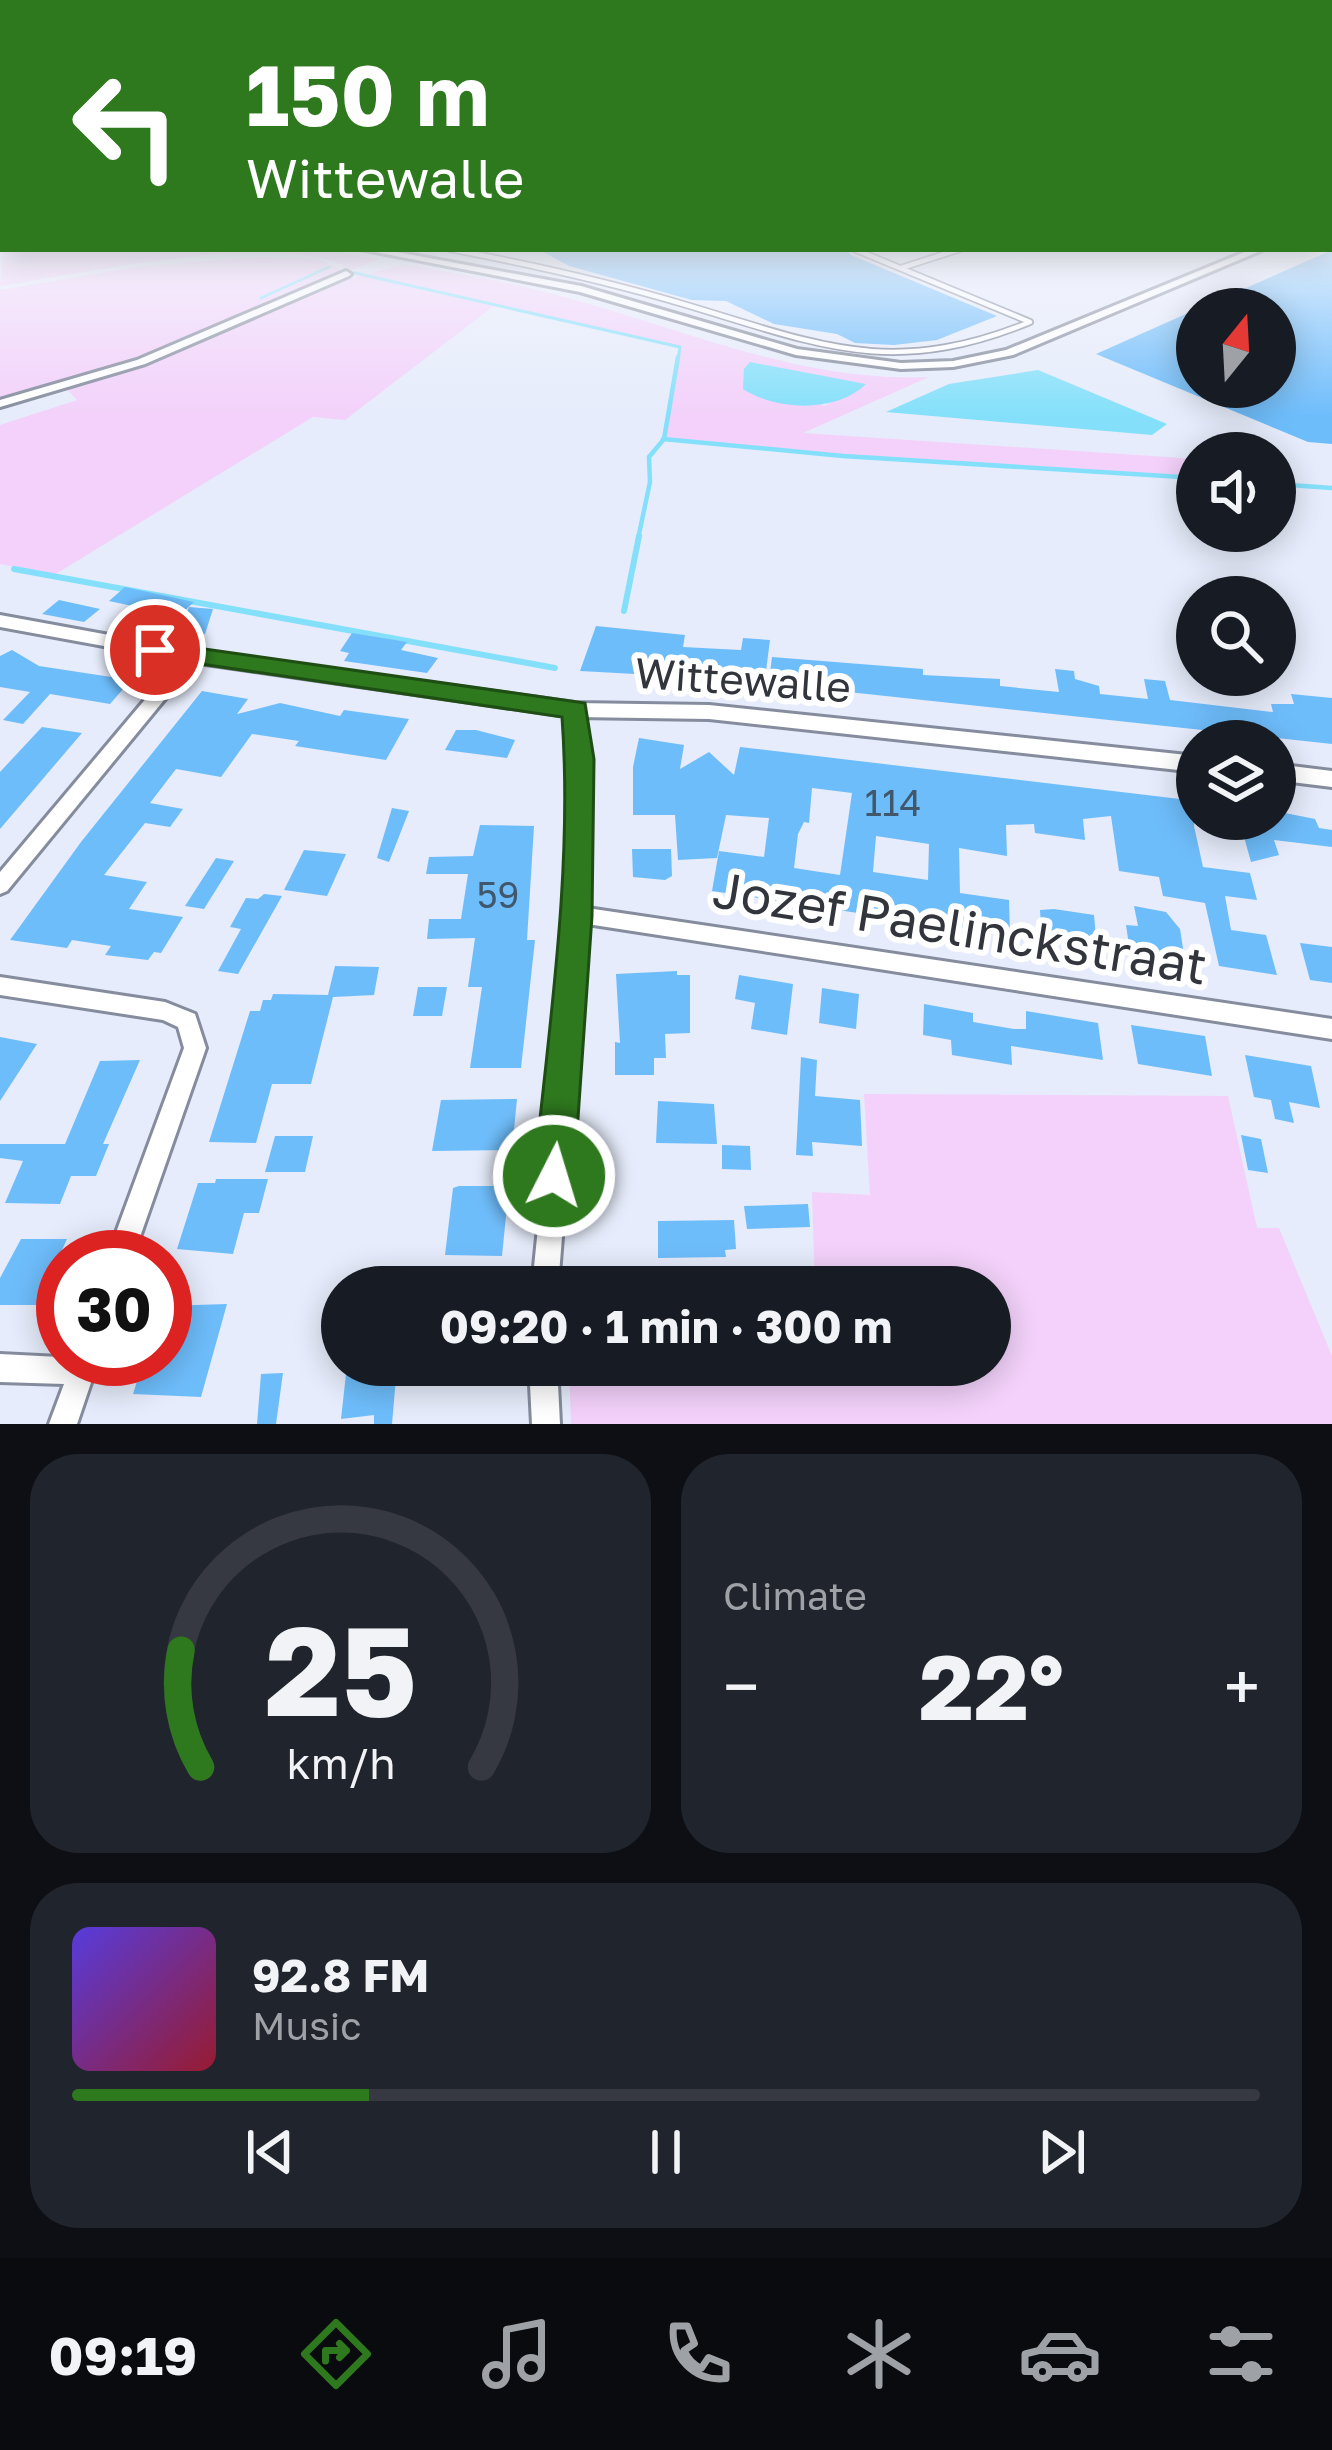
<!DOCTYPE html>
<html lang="en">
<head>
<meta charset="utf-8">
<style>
	:root { --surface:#171b24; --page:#20242c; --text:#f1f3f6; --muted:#9ea1a6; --line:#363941; --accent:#2e781e }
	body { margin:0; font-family:"Golos Text",sans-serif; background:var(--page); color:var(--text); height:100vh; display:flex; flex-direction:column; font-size:45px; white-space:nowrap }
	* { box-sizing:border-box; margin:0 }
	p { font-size:39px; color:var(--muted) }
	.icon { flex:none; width:66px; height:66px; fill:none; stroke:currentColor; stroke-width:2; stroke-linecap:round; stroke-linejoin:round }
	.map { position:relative; height:1424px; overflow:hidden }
	.details { display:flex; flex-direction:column; gap:30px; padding:30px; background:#0d0f14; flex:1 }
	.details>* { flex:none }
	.hud { position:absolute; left:0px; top:0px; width:1332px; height:252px; box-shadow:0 6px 30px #0003; background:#2e781e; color:#fff; overflow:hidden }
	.needle { width:78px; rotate:18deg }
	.controls { position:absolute; left:1176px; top:288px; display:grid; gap:24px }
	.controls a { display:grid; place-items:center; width:120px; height:120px; border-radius:50%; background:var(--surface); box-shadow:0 6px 30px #0003; font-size:60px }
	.speed { position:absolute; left:36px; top:1230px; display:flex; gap:24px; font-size:60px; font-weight:700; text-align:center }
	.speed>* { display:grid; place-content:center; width:156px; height:156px; border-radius:50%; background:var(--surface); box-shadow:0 6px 30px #0003; line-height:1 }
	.speed .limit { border:18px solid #d22; background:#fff; color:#111 }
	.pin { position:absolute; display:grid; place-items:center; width:102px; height:102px; color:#fff; margin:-51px; border:6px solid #fff; border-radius:50%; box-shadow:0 3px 12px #0007 }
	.me { position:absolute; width:132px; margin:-66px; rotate:5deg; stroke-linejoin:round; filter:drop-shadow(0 0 9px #0008) }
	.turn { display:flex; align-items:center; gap:42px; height:252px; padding:0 48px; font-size:54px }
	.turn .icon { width:156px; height:156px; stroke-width:2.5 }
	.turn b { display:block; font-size:84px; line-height:102px }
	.big { font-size:90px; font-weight:700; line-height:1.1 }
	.details .widget { flex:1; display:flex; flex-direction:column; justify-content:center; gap:18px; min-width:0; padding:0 42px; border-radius:48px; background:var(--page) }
	.details .dial { align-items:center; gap:0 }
	.dial svg { height:312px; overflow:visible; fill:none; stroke:var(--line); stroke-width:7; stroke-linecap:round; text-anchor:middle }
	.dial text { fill:var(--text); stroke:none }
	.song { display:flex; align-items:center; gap:36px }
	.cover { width:144px; height:144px; border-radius:18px; background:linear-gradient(135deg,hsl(250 70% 55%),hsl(350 70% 35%)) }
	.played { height:12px; border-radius:6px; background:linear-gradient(90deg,var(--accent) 25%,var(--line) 25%) }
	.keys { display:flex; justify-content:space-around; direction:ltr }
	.heat { display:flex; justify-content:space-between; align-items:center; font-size:66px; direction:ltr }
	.details .tiles { flex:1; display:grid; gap:30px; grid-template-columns:1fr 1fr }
	.widget:last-child { grid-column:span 2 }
	.trip { position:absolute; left:321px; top:1266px; width:690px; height:120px; border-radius:60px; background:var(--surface); box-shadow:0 6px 30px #0003; font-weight:700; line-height:120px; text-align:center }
	.menu { display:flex; height:192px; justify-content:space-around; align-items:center; background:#090b0e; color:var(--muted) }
	.menu .icon { width:84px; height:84px }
	.menu .on { color:var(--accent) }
	.menu b { font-size:54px; color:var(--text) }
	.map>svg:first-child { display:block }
</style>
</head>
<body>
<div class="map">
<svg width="1332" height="1424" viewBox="0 0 1332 1424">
	<rect width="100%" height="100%" fill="#e6ecfb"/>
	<g fill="#f3d1fa" fill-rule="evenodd">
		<path d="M3,244V249H314L380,259L351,270C285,227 79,275 0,286Z"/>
		<path d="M258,257L318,259L344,271L135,361L0,400V290L141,266Z"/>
		<path d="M404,264C458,274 514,283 568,298C686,330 804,383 929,377L803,433L1197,459V478L843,456L663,439L679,347L495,305L345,420L313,417L54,575L0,564V425L77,400L66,388L146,365L343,281ZM750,362L865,385L824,406Z"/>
		<path d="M864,1094L1228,1096L1257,1228H1279L1332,1356V1424H571L569,1365H990V1287H815L812,1192L870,1195Z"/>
	</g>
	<g fill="#84e0fa">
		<path d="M750,362L866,384C836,413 777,411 743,389L744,369Z"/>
		<path d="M1038,370L1167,424L1152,435L886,412L949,384Z"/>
	</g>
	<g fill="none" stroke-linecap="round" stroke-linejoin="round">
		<g stroke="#84e0fa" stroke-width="3">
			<path d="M355,273L680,347L678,360"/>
			<path d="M261,298L329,267"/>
		</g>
		<g stroke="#84e0fa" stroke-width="4.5">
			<path d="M663,439L843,456L1197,478"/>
			<path d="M1275,484L1332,488"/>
			<path d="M638,539L650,482L649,457L664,439L678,357"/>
		</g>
		<g stroke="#84e0fa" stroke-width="6">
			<path d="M14,569L555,668"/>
			<path d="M624,611L639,536"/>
		</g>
	</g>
	<g fill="#6ebdfb" fill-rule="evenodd">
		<path d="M538,249H847L851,255L997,316L937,340L894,345L855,343L837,334L774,324L726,301L692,300L569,266Z"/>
		<path d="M1332,250V444L1308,442L1096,354L1197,309V387H1275V309H1198Z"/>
		<path d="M125,587L194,602L179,616L109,601Z"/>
		<path d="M59,600L100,609L84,622L42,614Z"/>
		<path d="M189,607L213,609L205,634L178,636Z"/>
		<path d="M596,626L685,635L683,647L741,650L743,638L770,640L766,671L737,667L736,679L673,671L672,676L580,671Z"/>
		<path d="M352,633L407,642L401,650L438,658L427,673L344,661L349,653L340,651Z"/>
		<path d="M12,650L39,666L131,680L110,704L50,694L23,724L3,720L30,692L0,687V656Z"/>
		<path d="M772,657L923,669V675L1000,679V686L1059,692L1055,669L1074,671L1075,679L1099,686L1100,694L1148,699L1144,679L1165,681L1170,700L1273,712L1271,704H1294L1291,694L1332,698V744L774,684L769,681Z"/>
		<path d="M202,691L248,699L237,714L280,703L340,716L344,710L409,719L386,760L295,746L299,741L252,734L221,777L176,769L150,803L183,809L170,827L145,823L104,875L147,882L129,909L183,917L161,953L154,952L148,960L105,955L111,946L72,940L67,948L10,940L81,842Z"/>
		<path d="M42,727L82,733L0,829V772Z"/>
		<path d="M456,730H476L515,740L507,758L445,750Z"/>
		<path d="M639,738L684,745L680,769L709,752L734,775L740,747L1197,801L1194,826L1203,867L1250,873L1257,900L1225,896L1231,930L1266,935L1277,975L1219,966L1205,903L1163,896L1159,877L1119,871L1111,816L1083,819L1085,840L1035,833L1034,824L1006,825L1007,856L959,848L960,893L1009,900L1010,936L712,891L719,851L764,857L769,818L726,815L717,858L678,860L675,815H633V767ZM812,788L852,793L840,875L794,868L798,834L804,822L809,823ZM876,836L929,844L928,880L873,872Z"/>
		<path d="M392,808L409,811L389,862L377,858Z"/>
		<path d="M1275,811L1315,819L1319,828L1332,830V847L1274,840L1279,855L1251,862L1239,819H1275Z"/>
		<path d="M480,825L534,826L527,940H535L521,1068H470L482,987H468L475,938L427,939L429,919H461L468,874H426L429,857L473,856Z"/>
		<path d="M632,849H671L672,876L665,880L633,877Z"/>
		<path d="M304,850L346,854L327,896L284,890Z"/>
		<path d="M216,858L234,861L204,909L185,906Z"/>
		<path d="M264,894L282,896L238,974L218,971L241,929L230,927L246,898L258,899Z"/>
		<path d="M1134,906L1166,912L1180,929L1184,955L1171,959L1130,952L1126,925L1138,926Z"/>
		<path d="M1054,909L1094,915L1097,948L1042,940L1040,910Z"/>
		<path d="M1300,943L1332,947V983L1310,980Z"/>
		<path d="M335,966L379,967L374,995L333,997L311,1084H272L256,1143L209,1142L250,1011H260L263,1000H271L273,994L328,995Z"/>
		<path d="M677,971V975H690V1033L665,1034L666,1058H654V1075H615V1042L620,1043L616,974Z"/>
		<path d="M739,975L793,984L787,1035L751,1029L755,1003L735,999Z"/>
		<path d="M418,987H447L442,1016H413Z"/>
		<path d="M822,988L859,994L856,1029L819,1023Z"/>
		<path d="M924,1004L973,1013V1022L1014,1029H1026V1011L1098,1023L1103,1060L1011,1046L1012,1065L952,1055L951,1040L923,1035Z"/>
		<path d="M1131,1025L1205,1036L1212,1076L1138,1064Z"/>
		<path d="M0,1037L37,1044L0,1101Z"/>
		<path d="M1245,1055L1311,1066L1320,1108L1289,1102L1294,1123L1275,1119L1271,1100L1254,1097Z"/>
		<path d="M801,1057L817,1060L815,1096L860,1100L862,1146L812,1142L813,1156L796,1155Z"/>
		<path d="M140,1060L103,1144H109L96,1176H71L60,1204L5,1203L23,1161L0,1158V1144H65L100,1061Z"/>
		<path d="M517,1099L512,1150L432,1151L441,1100Z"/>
		<path d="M658,1101L714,1104L717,1144L656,1143Z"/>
		<path d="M1241,1135L1261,1139L1268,1173L1248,1170Z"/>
		<path d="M275,1136H313L305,1172H265Z"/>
		<path d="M722,1145L750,1146L751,1170L722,1169Z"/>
		<path d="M216,1179H268L259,1213H244L233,1254L177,1249L198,1183H215Z"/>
		<path d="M459,1186H509L502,1256L445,1255L453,1188Z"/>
		<path d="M808,1204L810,1227L747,1229L744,1206Z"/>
		<path d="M734,1220L736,1249L725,1250L726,1257L658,1258V1221Z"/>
		<path d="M21,1239H67L37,1305H0V1278Z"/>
		<path d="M227,1304L201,1397L133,1394L144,1359H165V1306Z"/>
		<path d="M347,1365L397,1366L392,1424H374V1415L341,1419Z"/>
		<path d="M433,1365H491V1382L432,1384Z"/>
		<path d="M283,1373L276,1424H257L261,1374Z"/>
	</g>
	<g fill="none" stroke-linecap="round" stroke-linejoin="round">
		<defs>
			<g id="service">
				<path d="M450,249C528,264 606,281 683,304C818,344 890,379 1030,322L854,249"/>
				<path d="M901,268L960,249"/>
			</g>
			<g id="minor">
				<path d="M1332,216V222L1329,223V217Z"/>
				<path d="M360,249H380L581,286L797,349L901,363L953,361L1006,350L1252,249H1265L1013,355L953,367L901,369L796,355L580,292Z"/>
				<path d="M346,271L351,274L349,276L145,364L0,407V400L137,360Z"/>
				<path d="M191,651L199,656L197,660L7,891L0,894V872L185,652Z"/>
				<path d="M575,704L583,710L588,782L587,908L1332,1019V1039L587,924L558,1287H532C551,1094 576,904 567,710Z"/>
				<path d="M0,977L165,1002L195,1014L206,1048L133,1257H107L184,1048L178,1027L163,1020L0,995Z"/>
				<path d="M0,1354L99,1359L77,1424H49L64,1384L0,1382Z"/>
				<path d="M529,1365H557L560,1424H532Z"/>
			</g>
			<g id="tertiary">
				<path d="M0,615L191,650L575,703L709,705L1197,756V772L709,719L575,717L191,662L0,627Z"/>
				<path d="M1275,764L1332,771V787L1275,780Z"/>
			</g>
		</defs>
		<use href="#service" stroke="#858c9d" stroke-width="8"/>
		<use href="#minor" stroke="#858c9d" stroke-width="6"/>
		<use href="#tertiary" stroke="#858c9d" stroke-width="6"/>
		<use href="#service" stroke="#fff" stroke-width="4.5"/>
		<use href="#minor" fill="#fff" fill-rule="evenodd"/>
		<use href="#tertiary" fill="#fff" fill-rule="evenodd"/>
	</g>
	<linearGradient id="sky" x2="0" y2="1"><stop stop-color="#80c6ef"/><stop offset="0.52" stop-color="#f4f6fd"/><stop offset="1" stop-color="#f4f6fd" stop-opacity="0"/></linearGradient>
	<rect width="1332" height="416" fill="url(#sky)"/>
	<path fill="#2e781e" stroke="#1e4e14" stroke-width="3" d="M155,642L585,703L594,759L592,916L574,1176L568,1190L554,1196L540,1190L534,1176C549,1025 573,869 562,717L146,656L143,650L146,644Z"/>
	<g text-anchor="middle" stroke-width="12" stroke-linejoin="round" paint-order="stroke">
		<g font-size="36" fill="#41576c">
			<text x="893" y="816">114</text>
			<text x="498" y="908">59</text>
		</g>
		<g font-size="42" fill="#32353c" stroke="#fff">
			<text transform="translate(743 680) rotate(4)" y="15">Wittewalle</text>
		</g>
		<g font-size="51" fill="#32353c" stroke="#fff">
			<text transform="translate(960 928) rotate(9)" y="18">Jozef Paelinckstraat</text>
		</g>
	</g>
</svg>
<div class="controls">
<a><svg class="needle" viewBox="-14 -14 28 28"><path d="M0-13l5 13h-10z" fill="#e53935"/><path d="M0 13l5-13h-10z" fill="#9ea1a6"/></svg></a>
<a><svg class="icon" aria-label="sound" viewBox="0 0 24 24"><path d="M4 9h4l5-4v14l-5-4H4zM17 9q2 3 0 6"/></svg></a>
<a><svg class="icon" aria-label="search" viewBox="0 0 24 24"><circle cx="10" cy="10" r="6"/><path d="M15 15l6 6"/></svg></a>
<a><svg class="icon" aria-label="layers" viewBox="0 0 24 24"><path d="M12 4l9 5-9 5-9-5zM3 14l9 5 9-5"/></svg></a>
</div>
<div class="speed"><div class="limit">30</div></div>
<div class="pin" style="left:155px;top:650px;background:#d93025"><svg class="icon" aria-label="arrive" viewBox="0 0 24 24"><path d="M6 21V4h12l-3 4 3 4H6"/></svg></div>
<svg class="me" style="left:554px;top:1176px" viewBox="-20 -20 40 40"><circle r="17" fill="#2e781e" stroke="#fff" stroke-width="3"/><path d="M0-11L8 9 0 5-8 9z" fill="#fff"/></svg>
<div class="trip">09:20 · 1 min · 300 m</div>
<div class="hud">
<div class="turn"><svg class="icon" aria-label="left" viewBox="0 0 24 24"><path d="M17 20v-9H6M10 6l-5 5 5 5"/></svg><div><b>150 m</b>Wittewalle</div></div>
</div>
</div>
<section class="details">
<div class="tiles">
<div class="widget dial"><svg viewBox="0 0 100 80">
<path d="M14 69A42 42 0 1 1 86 69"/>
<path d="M14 69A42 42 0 0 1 9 39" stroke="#2e781e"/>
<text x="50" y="56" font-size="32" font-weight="700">25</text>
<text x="50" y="72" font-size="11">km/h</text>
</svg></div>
<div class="widget"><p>Climate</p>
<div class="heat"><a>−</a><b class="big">22°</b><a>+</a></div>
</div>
<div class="widget">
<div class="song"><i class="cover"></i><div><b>92.8 FM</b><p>Music</p></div></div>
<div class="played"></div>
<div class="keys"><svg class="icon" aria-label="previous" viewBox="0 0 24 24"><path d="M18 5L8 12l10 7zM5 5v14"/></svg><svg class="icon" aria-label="pause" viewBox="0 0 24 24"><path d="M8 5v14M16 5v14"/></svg><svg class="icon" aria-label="next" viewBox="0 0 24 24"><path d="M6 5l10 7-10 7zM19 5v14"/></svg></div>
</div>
</div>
</section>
<nav class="menu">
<b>09:19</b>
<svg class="icon on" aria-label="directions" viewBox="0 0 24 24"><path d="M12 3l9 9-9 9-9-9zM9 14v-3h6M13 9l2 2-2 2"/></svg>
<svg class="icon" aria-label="music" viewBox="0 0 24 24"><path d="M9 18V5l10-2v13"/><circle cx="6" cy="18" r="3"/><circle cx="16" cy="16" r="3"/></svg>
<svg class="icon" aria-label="phone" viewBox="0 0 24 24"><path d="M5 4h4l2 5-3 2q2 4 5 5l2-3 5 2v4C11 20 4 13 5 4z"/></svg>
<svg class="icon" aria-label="climate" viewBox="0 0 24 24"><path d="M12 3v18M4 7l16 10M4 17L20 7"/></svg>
<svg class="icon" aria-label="car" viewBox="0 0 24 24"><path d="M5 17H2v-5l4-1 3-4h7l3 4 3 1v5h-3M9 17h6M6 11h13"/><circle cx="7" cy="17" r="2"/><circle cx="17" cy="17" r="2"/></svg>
<svg class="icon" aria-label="filters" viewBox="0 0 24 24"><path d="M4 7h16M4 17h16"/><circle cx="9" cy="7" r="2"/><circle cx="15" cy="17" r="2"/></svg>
</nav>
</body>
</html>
